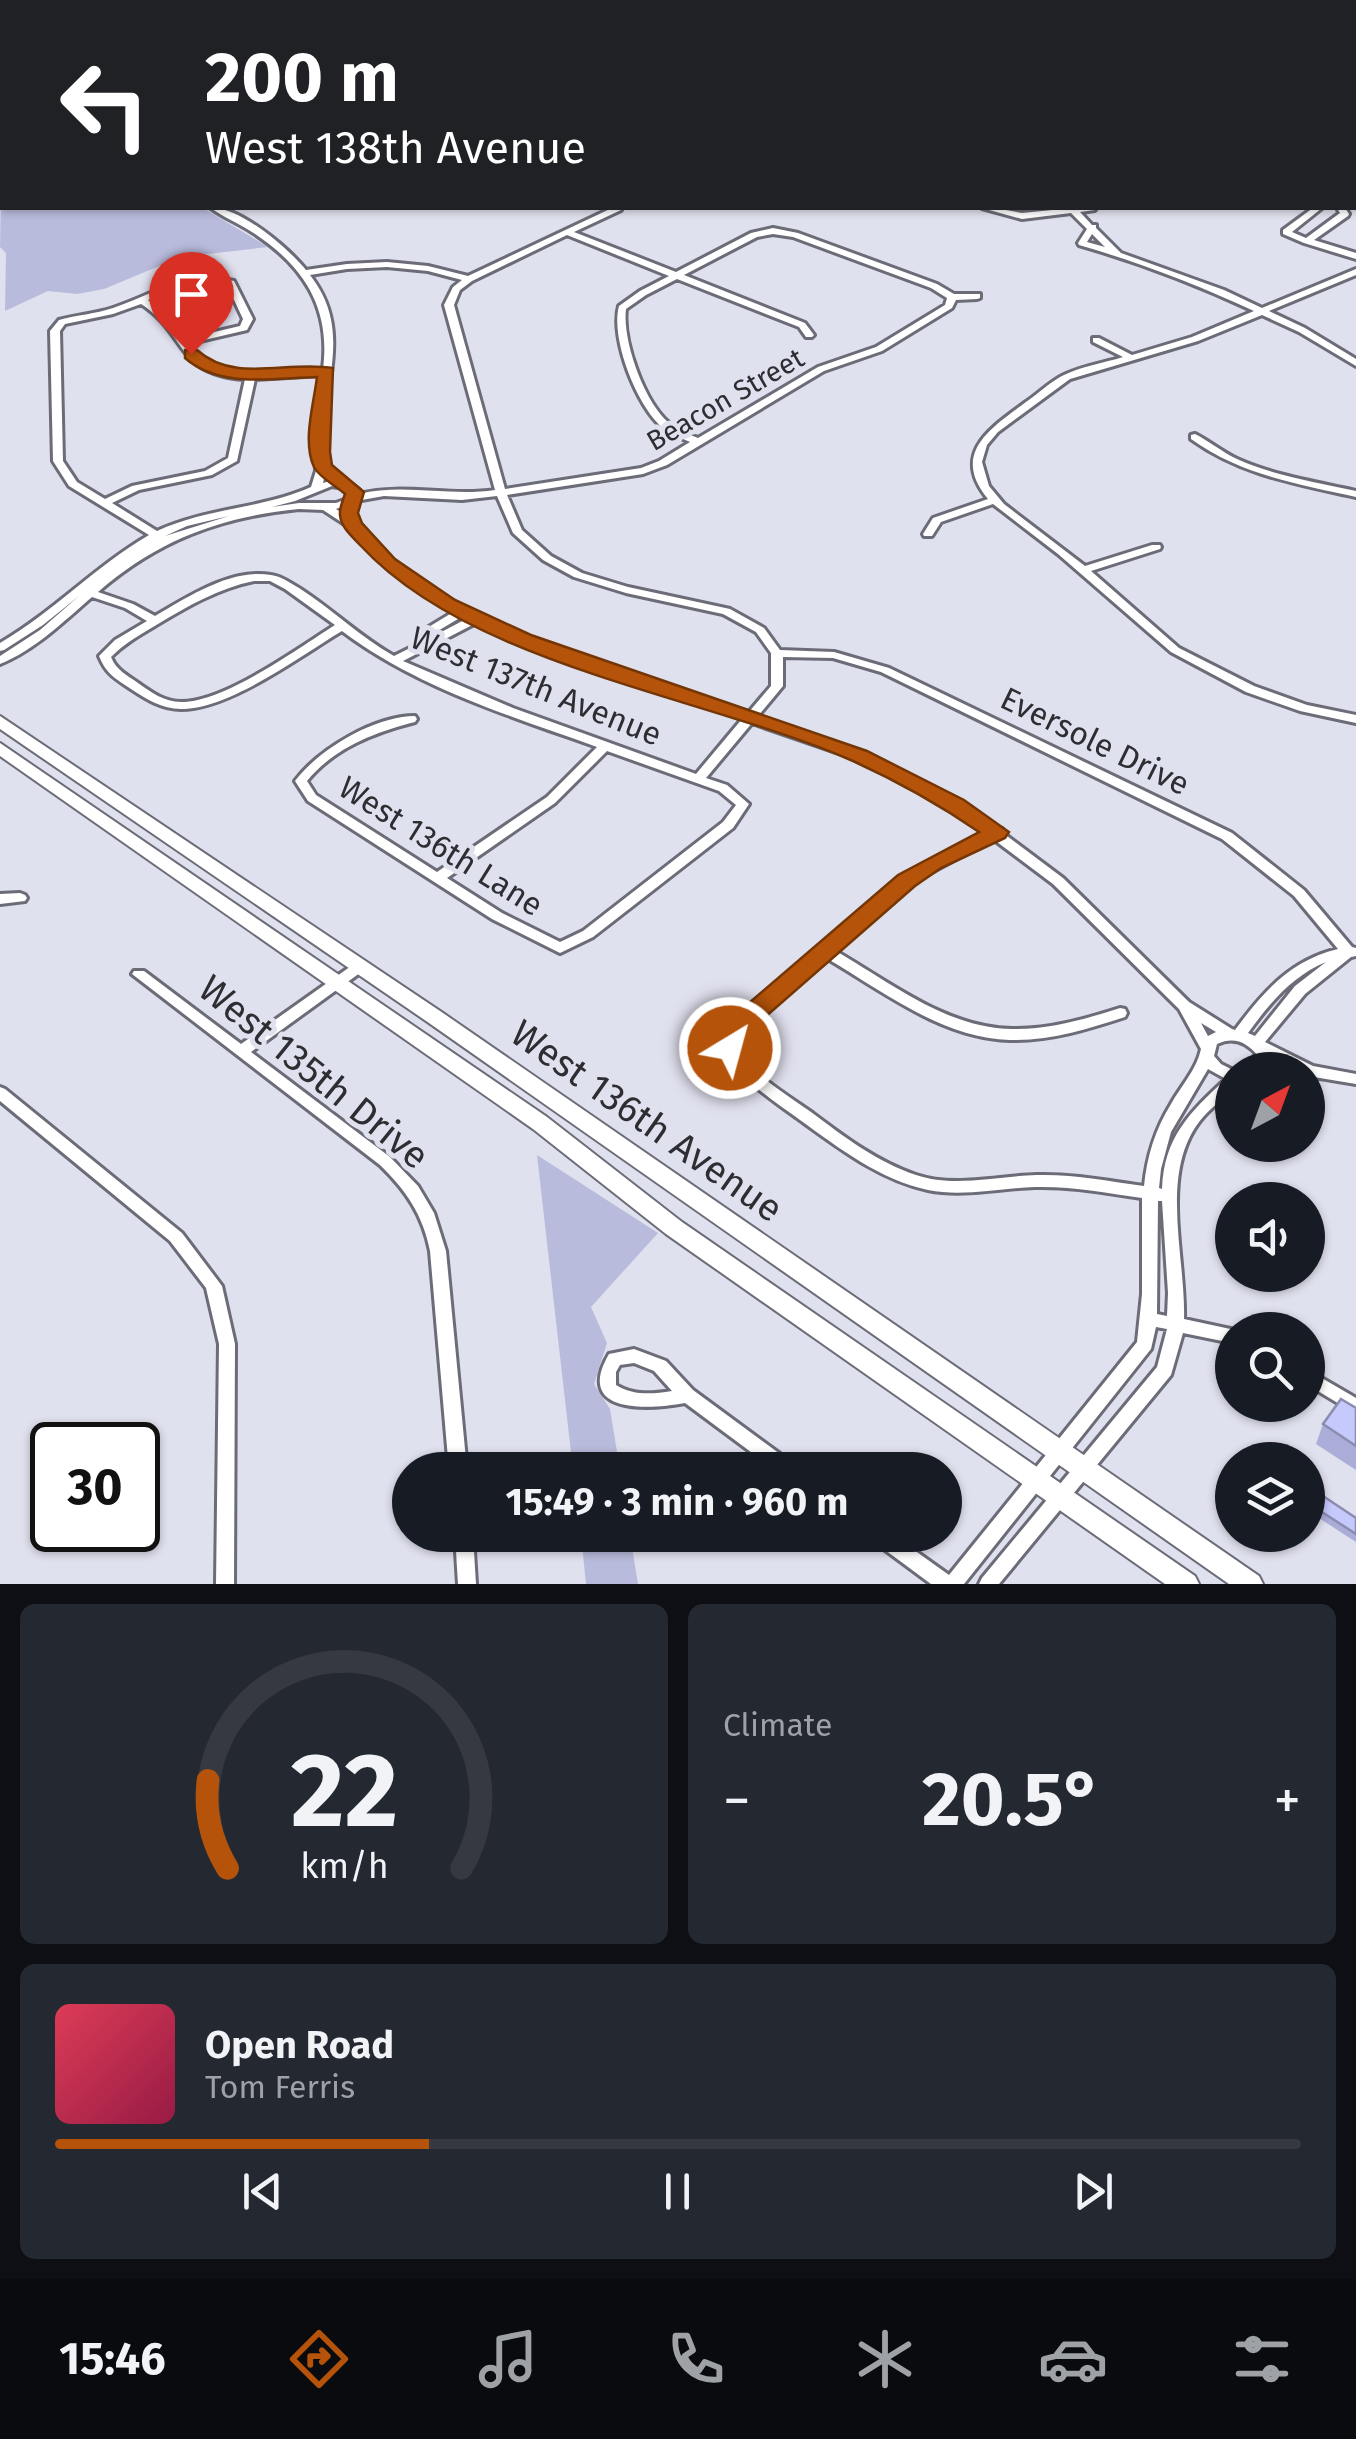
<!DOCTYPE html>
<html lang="en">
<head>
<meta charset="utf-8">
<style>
	:root { --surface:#171b24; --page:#242831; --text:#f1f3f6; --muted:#9ea1a6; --line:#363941; --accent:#b45309 }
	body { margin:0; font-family:"Fira Sans",sans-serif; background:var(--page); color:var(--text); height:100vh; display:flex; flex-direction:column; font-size:38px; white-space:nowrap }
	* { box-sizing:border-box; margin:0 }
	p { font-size:32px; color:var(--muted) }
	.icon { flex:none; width:55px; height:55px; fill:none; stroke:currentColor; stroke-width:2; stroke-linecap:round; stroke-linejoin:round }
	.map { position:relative; height:1584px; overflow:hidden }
	.details { display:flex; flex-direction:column; gap:20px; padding:20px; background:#0d0f14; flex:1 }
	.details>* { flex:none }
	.banner { position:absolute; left:0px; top:0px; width:1358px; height:210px; box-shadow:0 2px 8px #0004; background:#202124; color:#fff; overflow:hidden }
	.needle { width:65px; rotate:41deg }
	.tools { position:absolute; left:1215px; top:1052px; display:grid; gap:20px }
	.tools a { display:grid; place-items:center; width:110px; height:110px; border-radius:50%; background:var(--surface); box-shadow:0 2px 8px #0004; font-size:50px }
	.speed { position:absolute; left:30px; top:1422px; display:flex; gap:20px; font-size:50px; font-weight:700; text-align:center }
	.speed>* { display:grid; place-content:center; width:130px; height:130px; border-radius:50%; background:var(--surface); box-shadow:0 2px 8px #0004; line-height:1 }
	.speed .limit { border:5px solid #111; border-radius:15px; background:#fff; color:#111 }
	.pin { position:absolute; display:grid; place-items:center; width:85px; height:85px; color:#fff; margin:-102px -42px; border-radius:50% 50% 50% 0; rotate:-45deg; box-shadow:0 0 10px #0007 }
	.pin .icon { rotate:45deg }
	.me { position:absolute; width:110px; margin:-55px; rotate:37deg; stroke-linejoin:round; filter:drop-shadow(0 0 8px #0008) }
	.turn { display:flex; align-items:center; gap:35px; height:210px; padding:0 40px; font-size:45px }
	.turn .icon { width:130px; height:130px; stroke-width:2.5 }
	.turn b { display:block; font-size:70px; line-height:85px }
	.big { font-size:75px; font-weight:700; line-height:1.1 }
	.details .tile { flex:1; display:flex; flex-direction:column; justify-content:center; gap:15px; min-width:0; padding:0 35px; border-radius:15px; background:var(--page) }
	.details .dial { align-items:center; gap:0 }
	.dial svg { height:260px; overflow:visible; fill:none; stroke:var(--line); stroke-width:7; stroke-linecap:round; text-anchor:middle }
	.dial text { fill:var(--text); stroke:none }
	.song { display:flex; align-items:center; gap:30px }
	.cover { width:120px; height:120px; border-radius:15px; background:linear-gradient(135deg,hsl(350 70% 55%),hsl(340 70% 35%)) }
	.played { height:10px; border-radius:5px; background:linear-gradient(90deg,var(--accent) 30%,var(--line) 30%) }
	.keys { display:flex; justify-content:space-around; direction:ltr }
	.heat { display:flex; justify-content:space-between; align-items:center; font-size:55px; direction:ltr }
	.details .tiles { flex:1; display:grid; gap:20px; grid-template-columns:1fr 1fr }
	.tile:last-child { grid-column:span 2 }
	.trip { position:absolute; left:392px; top:1452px; width:570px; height:100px; border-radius:50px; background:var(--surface); box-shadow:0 2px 8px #0004; font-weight:700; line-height:100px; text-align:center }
	.menu { display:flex; height:160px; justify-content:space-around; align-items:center; background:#090b0e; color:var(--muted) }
	.menu .icon { width:70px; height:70px }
	.menu .current { color:var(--accent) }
	.menu b { font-size:45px; color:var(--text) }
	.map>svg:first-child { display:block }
</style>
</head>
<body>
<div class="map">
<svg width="1356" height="1584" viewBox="0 0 1356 1584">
	<rect width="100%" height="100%" fill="#e0e1ee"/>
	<g fill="#b9bbdc">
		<path d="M2,140V208H203L268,247L181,257L104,289L77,294L48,291L5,311L6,253L0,247Z"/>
		<path d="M537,1155L658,1233L591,1307L607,1343L594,1384L610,1409L620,1470H573Z"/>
		<path d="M581,1535H630L638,1584H586Z"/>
	</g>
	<path fill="#9799c9" d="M473,0H1270L1272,2H474Z"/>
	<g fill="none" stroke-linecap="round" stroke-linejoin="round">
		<defs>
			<g id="street">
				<path d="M0,0H6L8,2L2,3Z"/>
				<path d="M71,0H80L77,2H69Z"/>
				<path d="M173,0H180L178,2H172Z"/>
				<path d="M266,0H273L271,2H265Z"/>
				<path d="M0,31L2,32V36L0,37Z"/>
				<rect x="0" y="45" width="2" height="5"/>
				<rect x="0" y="59" width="2" height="4"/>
				<rect x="0" y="77" width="2" height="5"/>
				<rect x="0" y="119" width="2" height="7"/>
				<path d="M211,208C239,206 288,248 306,270L347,264L387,262L428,266L468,276L612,208H622L621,210L574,232L676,272L751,233L773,228L798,233L937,284L954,294H980V298L977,299L956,300L952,308L882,351L824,371L667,465L643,474L507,495L522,530L551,556L582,573L628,587L730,609L764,628L780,650L834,652L889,668L1232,833L1304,890L1352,947L1356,948V956L1351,957L1305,994L1265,1042L1313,1066L1356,1074V1084L1308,1076V1070H1295L1272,1058L1268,1070H1254L1258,1056C1247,1042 1234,1036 1217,1044L1214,1056L1221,1064L1233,1070L1232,1090C1223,1099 1212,1107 1204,1116C1157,1168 1186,1256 1184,1319L1235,1330H1232V1343L1183,1333L1171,1375L999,1584H979L982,1578L1157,1367L1167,1329L1156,1327L1151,1349L964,1584H931L873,1541L870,1535H893L949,1575L1137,1342L1142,1294V1198C1107,1193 1071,1186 1035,1187C1000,1188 963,1197 928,1190C880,1180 839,1148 800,1120C771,1099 741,1080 722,1048L732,1024L901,877L985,833L952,808L856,759L752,723L706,778L727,785L749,804L733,828L593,937L560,953L492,919L308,801L295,781C319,749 375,716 415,716L417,719L415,722C375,732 334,748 307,781L316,795L437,872L547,797L597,747C510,716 416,687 342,631C300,656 230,709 181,709C162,709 146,699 131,689C115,678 107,675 99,656L115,640L147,621L125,608L92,597C64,621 35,650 0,664V656L40,630L79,596L43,625L4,650L0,651V643C53,612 96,566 149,535L69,486L53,461L50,331L59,320C77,315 95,314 113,308C159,293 182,270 234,281L253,319L247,330L187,344L197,356L210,365L223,370L247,373L251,371L257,374L323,369C331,307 303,265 252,232C238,223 223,217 211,208ZM773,234L793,237L931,288L947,298L945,305L876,347L818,367L698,438C688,434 677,430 669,423C644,402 622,340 626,309L646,295L677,279L799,327L806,337H812L814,335L805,323L684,275L757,237ZM567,235L669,276L640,291L619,306C610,338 637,407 663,428C671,434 681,438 690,442L659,461L641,468L505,489L454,305L460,290L472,281ZM387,267L428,271L462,280L453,287L444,305L495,490C450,497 404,483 359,494V490C347,480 337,479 323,483C329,461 323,441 325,419C330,365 347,323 310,275L347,269ZM200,282L227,285L243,319L240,326L184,339L167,317L148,300L176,288ZM141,304C188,334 174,374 245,379L228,458L205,471L132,486L105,499L77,482L63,461L60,331L65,324L113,314ZM322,375L315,420L316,471L311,487C262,509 206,508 157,531L112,503L139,490L212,475L237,461L255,379ZM332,486L344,488L350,493L347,499L336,503H299L272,507L295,501ZM384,496L462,500L497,496L513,533L543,560L574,577L626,593L723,614L756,632L771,653V686L748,713L495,625L418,581L392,561L357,523L336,509L356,501ZM299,509L323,510L349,527L384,565L410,585L455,611L422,631L418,644L394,656C360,637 332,609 299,588C290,583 281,576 271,575C231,568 188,597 155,616L133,604L98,592C158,540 220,517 299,509ZM229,516L165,536L187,526ZM254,581H270L285,589L335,625C297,649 225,702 181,702C164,702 151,692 138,683C127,675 116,670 111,657C125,643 141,634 158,624C188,606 219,588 254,581ZM463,616L468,618L430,638L431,635ZM476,623L487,629L742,719L696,774L513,708L403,661ZM783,657L833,658L881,672L1222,839L1294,896L1338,949C1291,960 1263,992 1235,1030L1232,1029L1189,1002L1063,878L1003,833L1002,829L996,828L960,802L864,753L758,716L783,686ZM607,751L719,791L736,805L723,822L583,931L560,942L502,913L447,878L555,803ZM993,839L1053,884L1179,1009L1201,1049C1197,1069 1181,1086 1171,1104C1155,1130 1147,1156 1144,1186C1108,1181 1073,1174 1037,1175C997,1176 955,1188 916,1175C877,1162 843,1136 811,1112C784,1093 754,1076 736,1048L743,1031L826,958C883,991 941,1038 1010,1040C1050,1041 1088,1029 1125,1017L1127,1013L1125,1009L1120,1008C1085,1019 1049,1030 1012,1029C946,1028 890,982 834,950L911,883ZM1326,962L1295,986L1255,1036L1248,1033C1269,1004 1292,976 1326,962ZM1201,1023L1216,1032L1208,1036ZM1208,1069L1226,1079C1190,1112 1164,1137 1162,1189L1159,1188L1161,1169L1171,1132ZM1158,1201H1162L1168,1293L1167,1316L1157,1314Z"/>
				<path d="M982,208H995L1022,213L1073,208H1096L1095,210L1080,212L1092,225H1096V228L1121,253L1224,290L1262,308L1356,269V275L1269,311L1305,328L1356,359V366L1299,332L1262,315L1198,341L1070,379L998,432L987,445L982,462L989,486L1004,504L1085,566L1152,545H1160L1161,547L1160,549L1091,571L1179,648L1254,686L1307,705L1356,715V723L1300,711L1246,692L1171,652L1058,554L993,504L941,522L932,536H924L923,534L933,518L988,499C950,453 991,428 1026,402C1038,394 1051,381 1064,375C1082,366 1104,363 1123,357L1093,342V338H1099L1132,355L1192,337L1254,311C1198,285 1138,262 1079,245L1078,243L1087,229L1071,213L1022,219ZM1092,234L1105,247L1087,242Z"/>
				<path d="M1313,208H1322L1292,232L1306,238L1340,213L1337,208H1345L1349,214L1348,216L1314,240L1356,253V259L1304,243L1283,234V230Z"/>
				<path d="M1195,434C1209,441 1222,452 1237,459C1275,476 1316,482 1356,491V497C1298,484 1241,475 1191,439V435Z"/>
				<path d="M20,893L25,895L27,898L25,901L0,904V894Z"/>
				<path d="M359,962L364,964L366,967L364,970L251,1052L390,1157L418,1186L434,1213L446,1251L467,1470H449L430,1251C423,1215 406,1190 380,1165L132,974L134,971H144L241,1044L354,964Z"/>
				<path d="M0,1087L5,1089L182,1233L222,1286L235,1344L234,1584H216L219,1344L206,1288L170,1241L0,1101Z"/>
				<path d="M634,1349L666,1361L693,1390L795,1465L798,1470H775L685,1403C647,1410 574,1414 609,1354ZM634,1363L654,1371L672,1391C652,1394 634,1396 616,1385V1372L620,1365Z"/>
				<path d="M1308,1370L1356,1398V1414L1308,1385Z"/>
				<path d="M455,1535H473L476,1584H458Z"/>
			</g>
			<g id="secondary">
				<path d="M0,716L443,1013L1259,1576L1263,1584H1229L429,1023L0,729Z"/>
				<path d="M0,743L547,1117L682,1222L1195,1576L1199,1584H1165L666,1234L533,1129L0,756Z"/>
			</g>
		</defs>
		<use href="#street" stroke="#6c6c78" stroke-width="6"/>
		<use href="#secondary" stroke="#6c6c78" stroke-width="4"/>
		<use href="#street" fill="#fff" fill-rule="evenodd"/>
		<use href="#secondary" fill="#fff" fill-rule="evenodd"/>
	</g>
	<g fill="#aaadd8">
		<path d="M1356,1408V1470L1316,1444L1323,1424Z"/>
		<path d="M1308,1486L1356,1518V1542L1308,1511Z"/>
	</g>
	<g fill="#c6c9fb" stroke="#8b8db0" stroke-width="2.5">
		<path d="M1341,1399L1356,1408V1446L1323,1424Z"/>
		<path d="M1250,1449L1267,1460H1242Z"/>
		<path d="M1308,1486L1356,1518V1534L1308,1503Z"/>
	</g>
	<path fill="#b45309" stroke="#753606" stroke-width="2.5" d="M185,350H197C235,384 287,360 333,368L330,452L332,465L364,492L358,513L362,523L395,559L455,600L531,635L867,751L964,800L1009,832L1005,838L941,868L915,886L748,1032L739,1055H720L716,1048L728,1021L898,875L979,832C940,805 897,781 853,761C705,696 472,666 361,546C353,537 341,528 340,515C339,509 343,500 345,494C336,486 319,477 314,467C302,441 314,403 317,377C274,378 220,389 185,358Z"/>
	<g text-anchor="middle" stroke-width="10" stroke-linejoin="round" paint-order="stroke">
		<g font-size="28" fill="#2d2d32" stroke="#e0e1ee">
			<text transform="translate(725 399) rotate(-30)" y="10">Beacon Street</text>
		</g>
		<g font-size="32" fill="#2d2d32" stroke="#e0e1ee">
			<text transform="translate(536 686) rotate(22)" y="11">West 137th Avenue</text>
			<text transform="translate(1095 741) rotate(26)" y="11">Eversole Drive</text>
			<text transform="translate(441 846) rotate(32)" y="11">West 136th Lane</text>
		</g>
		<g font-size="38" fill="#2d2d32" stroke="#e0e1ee">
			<text transform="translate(314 1072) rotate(39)" y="13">West 135th Drive</text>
			<text transform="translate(647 1121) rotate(35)" y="13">West 136th Avenue</text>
		</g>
	</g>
</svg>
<div class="tools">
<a><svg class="needle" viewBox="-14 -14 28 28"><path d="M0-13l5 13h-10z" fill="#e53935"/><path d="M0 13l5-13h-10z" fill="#9ea1a6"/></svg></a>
<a><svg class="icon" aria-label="sound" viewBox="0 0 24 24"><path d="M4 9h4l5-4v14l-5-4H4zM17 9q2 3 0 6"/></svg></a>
<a><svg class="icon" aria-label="search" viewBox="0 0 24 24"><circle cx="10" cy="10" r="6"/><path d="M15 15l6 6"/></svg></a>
<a><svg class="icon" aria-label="layers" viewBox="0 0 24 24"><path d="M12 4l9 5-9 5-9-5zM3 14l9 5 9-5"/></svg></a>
</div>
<div class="speed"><div class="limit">30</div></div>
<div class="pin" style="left:191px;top:354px;background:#d93025"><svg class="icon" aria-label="arrive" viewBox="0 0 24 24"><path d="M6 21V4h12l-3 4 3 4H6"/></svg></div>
<svg class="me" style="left:730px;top:1048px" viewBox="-20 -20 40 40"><circle r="17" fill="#b45309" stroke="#fff" stroke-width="3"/><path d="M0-11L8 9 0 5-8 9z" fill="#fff"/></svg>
<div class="trip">15:49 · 3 min · 960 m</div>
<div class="banner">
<div class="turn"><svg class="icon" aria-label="left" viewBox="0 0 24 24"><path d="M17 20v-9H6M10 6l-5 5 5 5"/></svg><div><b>200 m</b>West 138th Avenue</div></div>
</div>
</div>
<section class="details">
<div class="tiles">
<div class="tile dial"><svg viewBox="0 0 100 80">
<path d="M14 69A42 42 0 1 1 86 69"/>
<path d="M14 69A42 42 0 0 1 8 42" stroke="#b45309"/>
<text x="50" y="56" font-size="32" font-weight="700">22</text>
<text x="50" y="72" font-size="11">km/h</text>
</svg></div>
<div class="tile"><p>Climate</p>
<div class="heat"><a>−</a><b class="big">20.5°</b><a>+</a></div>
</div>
<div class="tile">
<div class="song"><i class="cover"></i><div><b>Open Road</b><p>Tom Ferris</p></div></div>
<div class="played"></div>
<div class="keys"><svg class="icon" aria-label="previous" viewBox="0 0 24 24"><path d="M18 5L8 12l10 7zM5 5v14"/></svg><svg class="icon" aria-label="pause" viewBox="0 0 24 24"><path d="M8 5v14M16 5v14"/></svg><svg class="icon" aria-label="next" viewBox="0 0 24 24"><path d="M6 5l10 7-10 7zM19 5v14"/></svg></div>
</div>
</div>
</section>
<nav class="menu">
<b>15:46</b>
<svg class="icon current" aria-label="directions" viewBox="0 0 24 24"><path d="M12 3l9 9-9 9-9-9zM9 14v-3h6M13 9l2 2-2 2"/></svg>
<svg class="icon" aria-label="music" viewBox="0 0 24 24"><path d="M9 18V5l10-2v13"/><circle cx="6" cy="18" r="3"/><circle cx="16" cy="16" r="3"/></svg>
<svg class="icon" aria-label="phone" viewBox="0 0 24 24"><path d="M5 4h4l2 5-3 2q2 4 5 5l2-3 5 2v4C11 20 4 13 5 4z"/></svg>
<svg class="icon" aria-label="climate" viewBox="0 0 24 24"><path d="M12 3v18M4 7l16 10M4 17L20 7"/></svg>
<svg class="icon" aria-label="car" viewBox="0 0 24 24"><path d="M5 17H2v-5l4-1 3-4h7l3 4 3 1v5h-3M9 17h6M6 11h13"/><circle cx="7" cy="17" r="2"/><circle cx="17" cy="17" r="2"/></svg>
<svg class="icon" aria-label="filters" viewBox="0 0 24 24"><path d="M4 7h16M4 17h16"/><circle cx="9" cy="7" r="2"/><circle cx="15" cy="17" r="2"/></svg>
</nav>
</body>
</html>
